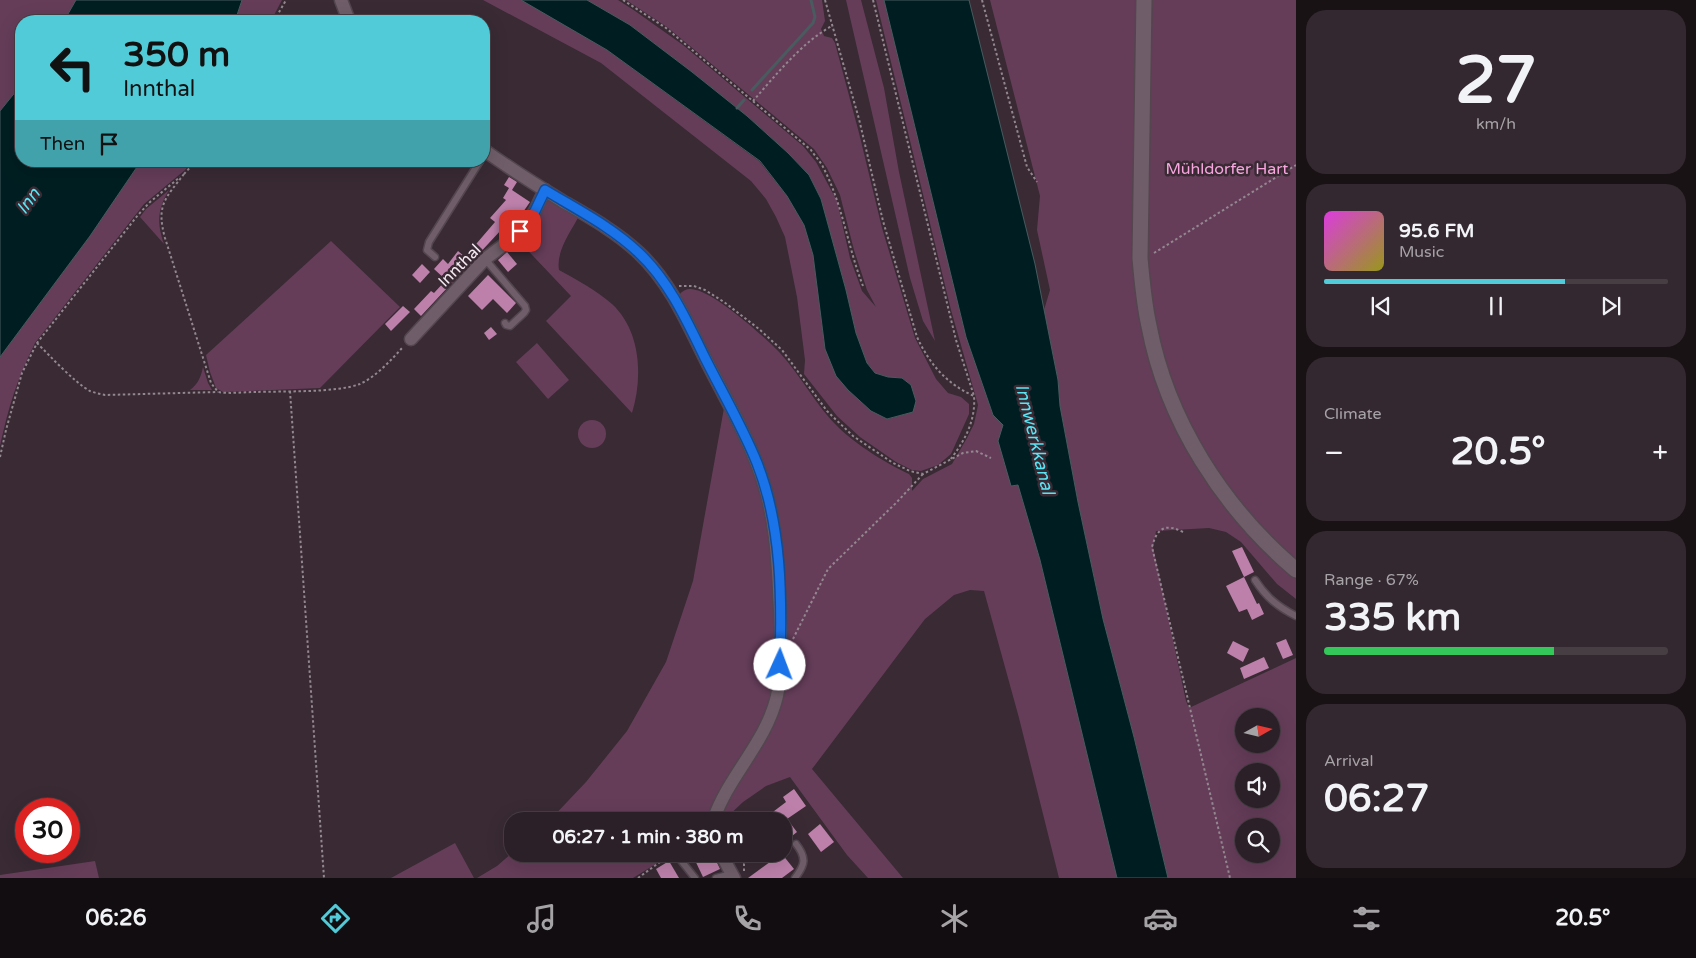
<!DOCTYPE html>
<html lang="en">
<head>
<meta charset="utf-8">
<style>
	:root { --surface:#2b2027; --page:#33282f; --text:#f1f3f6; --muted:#a6a3a7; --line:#473e44; --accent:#52cbd8 }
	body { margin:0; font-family:"Varela Round",sans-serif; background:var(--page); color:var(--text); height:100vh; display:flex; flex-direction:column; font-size:19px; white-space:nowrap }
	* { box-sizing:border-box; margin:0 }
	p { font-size:16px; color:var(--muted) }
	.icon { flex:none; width:28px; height:28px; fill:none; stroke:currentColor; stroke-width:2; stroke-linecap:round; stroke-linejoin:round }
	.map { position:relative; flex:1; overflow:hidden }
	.sheet { display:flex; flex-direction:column; gap:10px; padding:10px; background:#181215; width:400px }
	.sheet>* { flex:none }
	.guide { position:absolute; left:15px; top:15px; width:475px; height:152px; border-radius:20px; box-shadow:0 5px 20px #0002,0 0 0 1px var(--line); background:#52cbd8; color:#111; overflow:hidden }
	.needle { width:32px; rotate:82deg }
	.controls { position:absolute; left:1235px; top:708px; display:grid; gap:10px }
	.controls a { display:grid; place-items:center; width:45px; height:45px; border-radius:50%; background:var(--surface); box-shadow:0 5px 20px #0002,0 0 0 1px var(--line); font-size:25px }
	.speed { position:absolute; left:15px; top:798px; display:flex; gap:10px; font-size:25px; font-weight:700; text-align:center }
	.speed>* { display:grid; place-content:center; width:65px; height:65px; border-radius:50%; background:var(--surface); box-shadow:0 5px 20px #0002,0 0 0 1px var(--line); line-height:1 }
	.speed .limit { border:8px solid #d22; background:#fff; color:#111 }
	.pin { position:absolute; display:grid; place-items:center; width:42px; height:42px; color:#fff; margin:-21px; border-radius:10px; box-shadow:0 2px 8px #0006 }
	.me { position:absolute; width:55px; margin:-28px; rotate:2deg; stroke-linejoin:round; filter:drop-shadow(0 0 4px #0008) }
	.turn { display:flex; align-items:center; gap:18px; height:105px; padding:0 25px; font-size:22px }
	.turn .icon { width:65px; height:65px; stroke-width:2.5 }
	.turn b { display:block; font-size:35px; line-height:42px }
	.then { display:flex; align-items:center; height:48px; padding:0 25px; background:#0003; gap:10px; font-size:19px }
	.big { font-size:38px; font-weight:700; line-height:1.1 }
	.sheet .tile { flex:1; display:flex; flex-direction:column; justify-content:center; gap:8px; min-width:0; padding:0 18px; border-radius:20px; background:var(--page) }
	.sheet .dial { align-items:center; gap:0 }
	.dial b { font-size:65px; line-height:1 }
	.song { display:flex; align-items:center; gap:15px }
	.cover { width:60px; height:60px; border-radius:8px; background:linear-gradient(135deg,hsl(300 70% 55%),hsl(60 70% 35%)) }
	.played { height:5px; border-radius:2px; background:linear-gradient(90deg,var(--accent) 70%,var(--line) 70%) }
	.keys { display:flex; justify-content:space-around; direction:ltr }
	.heat { display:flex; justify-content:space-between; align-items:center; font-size:28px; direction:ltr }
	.charge { height:8px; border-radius:4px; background:linear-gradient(90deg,#34c759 67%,var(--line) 0) }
	.trip { position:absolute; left:504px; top:812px; width:288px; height:50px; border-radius:20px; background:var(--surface); box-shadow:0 5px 20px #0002,0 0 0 1px var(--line); font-weight:700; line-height:50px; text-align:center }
	.tabs { display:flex; height:80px; justify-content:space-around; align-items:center; background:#110d10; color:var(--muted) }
	.tabs .icon { width:35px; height:35px }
	.tabs .selected { color:var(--accent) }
	.tabs b { font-size:22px; color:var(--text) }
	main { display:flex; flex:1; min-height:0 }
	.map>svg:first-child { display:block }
</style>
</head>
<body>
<main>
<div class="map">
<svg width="1296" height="878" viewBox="0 0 1296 878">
	<rect width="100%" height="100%" fill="#392a34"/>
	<g fill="#653d59" fill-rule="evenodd">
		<path d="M0,0H76L64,21H21V85L0,111Z"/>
		<path d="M242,0H282L271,21H235Z"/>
		<path d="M483,0H521L550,16L607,50L759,161L787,196L804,225L813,255L825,349L888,419L913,412L911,385L902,378L888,377L875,373L867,363L856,333L846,290L821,199L809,175L788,153L747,116L692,72L630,25L587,0H618L635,11L683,45L803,146L816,162L837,201L850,258L862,291L876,307L867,290L854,250L840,195L827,168L814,149L667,27L626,0H822L825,21L821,29L824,36L832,38L835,43L859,133L882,228L915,338L936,379L948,393L961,397L969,404V414L951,454L938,465L921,471L912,470L896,462L860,437L837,416L804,374L805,360L797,297L785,237L776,217L766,199L751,181L601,63Z"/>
		<path d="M846,0H861L884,88L899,172L935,341L923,321L910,278Z"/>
		<path d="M876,0H884L966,337L993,415L1003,425L1012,486L1018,485L1040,560L1117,878H1059L1019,718L984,591L970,590L954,595L925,619L812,769L903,878H868L847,855L790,777L766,786L743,802L723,821H719L781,689L775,510L679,295C684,289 689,288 696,290C716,294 765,337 780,353C802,377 816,406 839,428C857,445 887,464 909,474L912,478V491L923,479L952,464L967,438L974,424L978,405L951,310Z"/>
		<path d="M990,0H1296V599L1277,584L1241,542L1226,532L1209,528L1156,531L1153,547L1186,701L1189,708L1296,658V878H1168L1134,737L1103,619L1078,502L1060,406L1058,380L1044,310L1050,290L1037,230L1040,196ZM1244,716H1271V744H1244ZM1244,771H1271V799H1244ZM1244,826H1271V854H1244Z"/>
		<path d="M141,161H192L185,170L144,204L35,343C17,379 8,408 0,446V357L90,236Z"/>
		<path d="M169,190C157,210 157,223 164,244L140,217L146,209Z"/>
		<path d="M546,198L579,216C570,233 556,251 559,270C577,280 596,290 612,304C641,331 643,377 632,413L546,321L571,296L516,238Z"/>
		<path d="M331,241L400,307L320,388L223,392L216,388L210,372L206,355Z"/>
		<path d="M537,343L569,380L548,399L516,362Z"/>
		<path d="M203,367L208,383L212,390H190C198,384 201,377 203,367Z"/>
		<path d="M724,408L741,439L754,469L764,504L771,541L775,597V679L769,709L707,821H549L586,782L627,731L666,662L693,581Z"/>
		<circle cx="592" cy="434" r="14"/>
		<path d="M455,843L474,878H391Z"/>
		<path d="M512,853V854H672L633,878H477L497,866Z"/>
		<path d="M95,861L99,878H0V875Z"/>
	</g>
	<g fill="#001e21" stroke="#495b5f">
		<path d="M76,0H242L235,21H64Z"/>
		<path d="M521,0H587L630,25L692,72L747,116L788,153L809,175L821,199L846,290L856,333L867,363L875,373L888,377L902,378L911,385L916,401L913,412L887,419L871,411L848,390L836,376L825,349L813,255L804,225L787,196L760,161L607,50Z"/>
		<path d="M884,0H969L1035,264L1058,380L1060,406L1078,502L1103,619L1134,737L1168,878H1117L1040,560L1018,485L1011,486L998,441L1003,425L993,415L966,337Z"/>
		<path d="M21,85V161H141L90,236L0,357V111Z"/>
	</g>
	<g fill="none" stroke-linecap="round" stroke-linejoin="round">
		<g stroke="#495b5f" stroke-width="3">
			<path d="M752,90L813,23L815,17L811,0"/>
			<path d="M737,108L744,100"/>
		</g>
	</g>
	<g fill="#bc80aa">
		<path d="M509,177L517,182L512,190L530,202L521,215L506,232L502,229L421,316L414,309L431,291L434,293L446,280L434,269L443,259L448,264L458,251L465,257L495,222L490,218L506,200L503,198L509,188L504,185Z"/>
		<path d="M507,252L517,264L508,272L498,260Z"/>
		<path d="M422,264L430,272L420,283L412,275Z"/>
		<path d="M488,275L516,303L507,313L493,299L482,310L468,296Z"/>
		<path d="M403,306L410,312L391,331L385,324Z"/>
		<path d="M491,327L497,334L489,340L484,333Z"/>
		<path d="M1242,547L1254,572L1244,577L1232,551Z"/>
		<path d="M1244,577L1257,604L1259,603L1264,614L1252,620L1247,609L1239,612L1226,586Z"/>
		<path d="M1286,639L1293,655L1283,659L1276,643Z"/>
		<path d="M1233,641L1249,649L1243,662L1227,653Z"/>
		<path d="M1264,657L1269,668L1244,679L1240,668Z"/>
		<path d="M794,789L806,806L787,819L797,832L782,844V821H761L786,802L783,797Z"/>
		<path d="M820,824L834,842L821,852L808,834Z"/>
		<path d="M692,854H713L720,869L703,877Z"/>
		<path d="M781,854H782L794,869L782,878H748Z"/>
		<path d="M669,861L679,878H661L656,869Z"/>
	</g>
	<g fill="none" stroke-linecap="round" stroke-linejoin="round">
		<defs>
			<g id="lane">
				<path d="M435,257L427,250L429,242L480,161"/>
				<path d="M485,259L525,306L526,310L524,313L510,326L506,325L505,323"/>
				<path d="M1255,580C1266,597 1278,607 1296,616"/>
				<path d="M679,858L695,878"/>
				<path d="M716,878L732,874"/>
				<path d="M795,878C805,865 807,858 796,844"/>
			</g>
			<g id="street">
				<path d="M341,0L349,21"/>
				<path d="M484,150C509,168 536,185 562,201C588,216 617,232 639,253C670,282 687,322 705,358C722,392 744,429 757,464C776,511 778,561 780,611C781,639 783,668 777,696C766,743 728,776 713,821"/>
				<path d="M411,339L485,259L513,238L527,223L535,211L545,190"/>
				<path d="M721,854L734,878"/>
			</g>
			<path id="secondary" d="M1144,0L1140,258C1142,281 1144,304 1149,326C1167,421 1223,508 1296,570"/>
		</defs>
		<use href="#lane" stroke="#53464f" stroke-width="9"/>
		<use href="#street" stroke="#53464f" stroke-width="15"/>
		<use href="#secondary" stroke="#53464f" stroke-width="18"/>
		<g stroke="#948890" stroke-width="2" stroke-dasharray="2.5 2.5" stroke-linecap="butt">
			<path d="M623,0L666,28L811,150C815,156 821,162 824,169C843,206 848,248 863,286"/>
			<path d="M825,0L859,119L883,221L917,337C930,365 947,384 974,396"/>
			<path d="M873,0L956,340L974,396C976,421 964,442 950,460"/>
			<path d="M982,0L1027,167L1037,182"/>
			<path d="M274,21L286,0"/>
			<path d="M753,101C775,76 802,42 832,26"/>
			<path d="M184,174C165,199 156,205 165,238L211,383L218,392C230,394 244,392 256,392C282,391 336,393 360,384C377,376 391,360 403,347"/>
			<path d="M184,174L196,161"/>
			<path d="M1154,253L1296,165"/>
			<path d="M679,286H694L705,290L724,302L759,329L782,350L827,411L853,436L893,463L910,471L923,474L963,453L976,451L991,458"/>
			<path d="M37,343C50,356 75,383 90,391C95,393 100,394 105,395L218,392"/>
			<path d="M290,391L324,878"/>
			<path d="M0,457L6,430L22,373L37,343L138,215L150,202L180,177"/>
			<path d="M1183,532C1165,523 1157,528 1152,547L1230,878"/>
			<path d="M793,639L828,569L896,503L923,474"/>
			<path d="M734,821H740"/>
			<path d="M744,871V864L747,854"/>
			<path d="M638,878L671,854"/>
		</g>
		<use href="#lane" stroke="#6f5e69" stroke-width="6"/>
		<use href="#street" stroke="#6f5e69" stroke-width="12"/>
		<use href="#secondary" stroke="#6f5e69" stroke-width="15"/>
	</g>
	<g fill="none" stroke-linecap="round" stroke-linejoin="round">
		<defs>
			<path id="route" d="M520,231L535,211L545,190C576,209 612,227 639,253C669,281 687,321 705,358C722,392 743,428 757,463C782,526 782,598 780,665"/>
		</defs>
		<use href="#route" stroke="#114b97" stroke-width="12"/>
		<use href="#route" stroke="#1a73e8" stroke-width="9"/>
	</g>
	<g text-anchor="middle" stroke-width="5" stroke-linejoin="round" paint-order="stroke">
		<g font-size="16" fill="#f9a6e0" stroke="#392a34">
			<text x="1227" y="174">Mühldorfer Hart</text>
		</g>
		<g font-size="16" fill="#f4eaf1" stroke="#392a34">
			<text transform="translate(459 265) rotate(-45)" y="6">Innthal</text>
		</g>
		<g font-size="18" font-style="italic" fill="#57e5f4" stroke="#392a34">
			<text transform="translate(28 201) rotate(-54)" y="6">Inn</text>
			<text transform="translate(1035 439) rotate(76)" y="6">Innwerkkanal</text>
		</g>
	</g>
</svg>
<div class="controls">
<a><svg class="needle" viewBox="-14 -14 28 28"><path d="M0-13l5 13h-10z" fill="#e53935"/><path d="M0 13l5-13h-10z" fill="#a6a3a7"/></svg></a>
<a><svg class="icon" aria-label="sound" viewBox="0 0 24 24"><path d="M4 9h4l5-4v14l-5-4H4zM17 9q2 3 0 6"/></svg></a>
<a><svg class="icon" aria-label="search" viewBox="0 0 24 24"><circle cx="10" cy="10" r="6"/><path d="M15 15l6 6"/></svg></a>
</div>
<div class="speed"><div class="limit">30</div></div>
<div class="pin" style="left:520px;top:231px;background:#d93025"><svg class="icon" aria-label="arrive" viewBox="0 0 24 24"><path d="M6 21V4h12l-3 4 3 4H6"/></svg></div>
<svg class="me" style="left:780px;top:665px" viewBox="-20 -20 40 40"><circle r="19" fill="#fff"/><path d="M0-13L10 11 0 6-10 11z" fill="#1a73e8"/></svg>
<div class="trip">06:27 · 1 min · 380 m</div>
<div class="guide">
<div class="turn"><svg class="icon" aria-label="left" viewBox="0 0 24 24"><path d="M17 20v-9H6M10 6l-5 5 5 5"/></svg><div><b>350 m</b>Innthal</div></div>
<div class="then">Then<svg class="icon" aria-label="arrive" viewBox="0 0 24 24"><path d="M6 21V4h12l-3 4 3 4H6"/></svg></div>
</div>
</div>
<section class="sheet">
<div class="tile dial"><b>27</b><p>km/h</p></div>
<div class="tile">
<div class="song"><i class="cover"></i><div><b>95.6 FM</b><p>Music</p></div></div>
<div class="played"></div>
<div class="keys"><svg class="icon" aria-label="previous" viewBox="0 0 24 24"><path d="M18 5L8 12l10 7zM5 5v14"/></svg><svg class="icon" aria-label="pause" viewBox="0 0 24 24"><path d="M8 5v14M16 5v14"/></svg><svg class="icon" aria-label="next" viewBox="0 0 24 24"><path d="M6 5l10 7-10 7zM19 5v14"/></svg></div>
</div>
<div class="tile"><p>Climate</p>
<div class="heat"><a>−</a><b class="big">20.5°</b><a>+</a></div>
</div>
<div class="tile"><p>Range · 67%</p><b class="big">335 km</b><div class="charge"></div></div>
<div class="tile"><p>Arrival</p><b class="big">06:27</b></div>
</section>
</main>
<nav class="tabs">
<b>06:26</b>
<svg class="icon selected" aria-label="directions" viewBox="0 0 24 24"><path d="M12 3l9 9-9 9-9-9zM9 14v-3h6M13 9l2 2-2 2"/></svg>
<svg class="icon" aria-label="music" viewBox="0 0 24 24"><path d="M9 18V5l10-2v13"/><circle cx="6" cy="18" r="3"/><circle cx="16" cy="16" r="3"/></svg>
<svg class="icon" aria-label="phone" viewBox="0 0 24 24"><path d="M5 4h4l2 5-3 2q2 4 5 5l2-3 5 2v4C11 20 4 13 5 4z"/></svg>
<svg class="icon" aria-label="climate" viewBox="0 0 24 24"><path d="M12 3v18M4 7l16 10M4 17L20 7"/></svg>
<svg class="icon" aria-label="car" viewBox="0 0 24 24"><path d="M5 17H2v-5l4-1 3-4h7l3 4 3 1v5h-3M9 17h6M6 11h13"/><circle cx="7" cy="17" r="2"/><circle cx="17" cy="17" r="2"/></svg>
<svg class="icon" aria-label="filters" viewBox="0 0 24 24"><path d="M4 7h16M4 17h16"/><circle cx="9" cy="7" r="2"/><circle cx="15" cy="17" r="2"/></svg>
<b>20.5°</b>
</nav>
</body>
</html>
